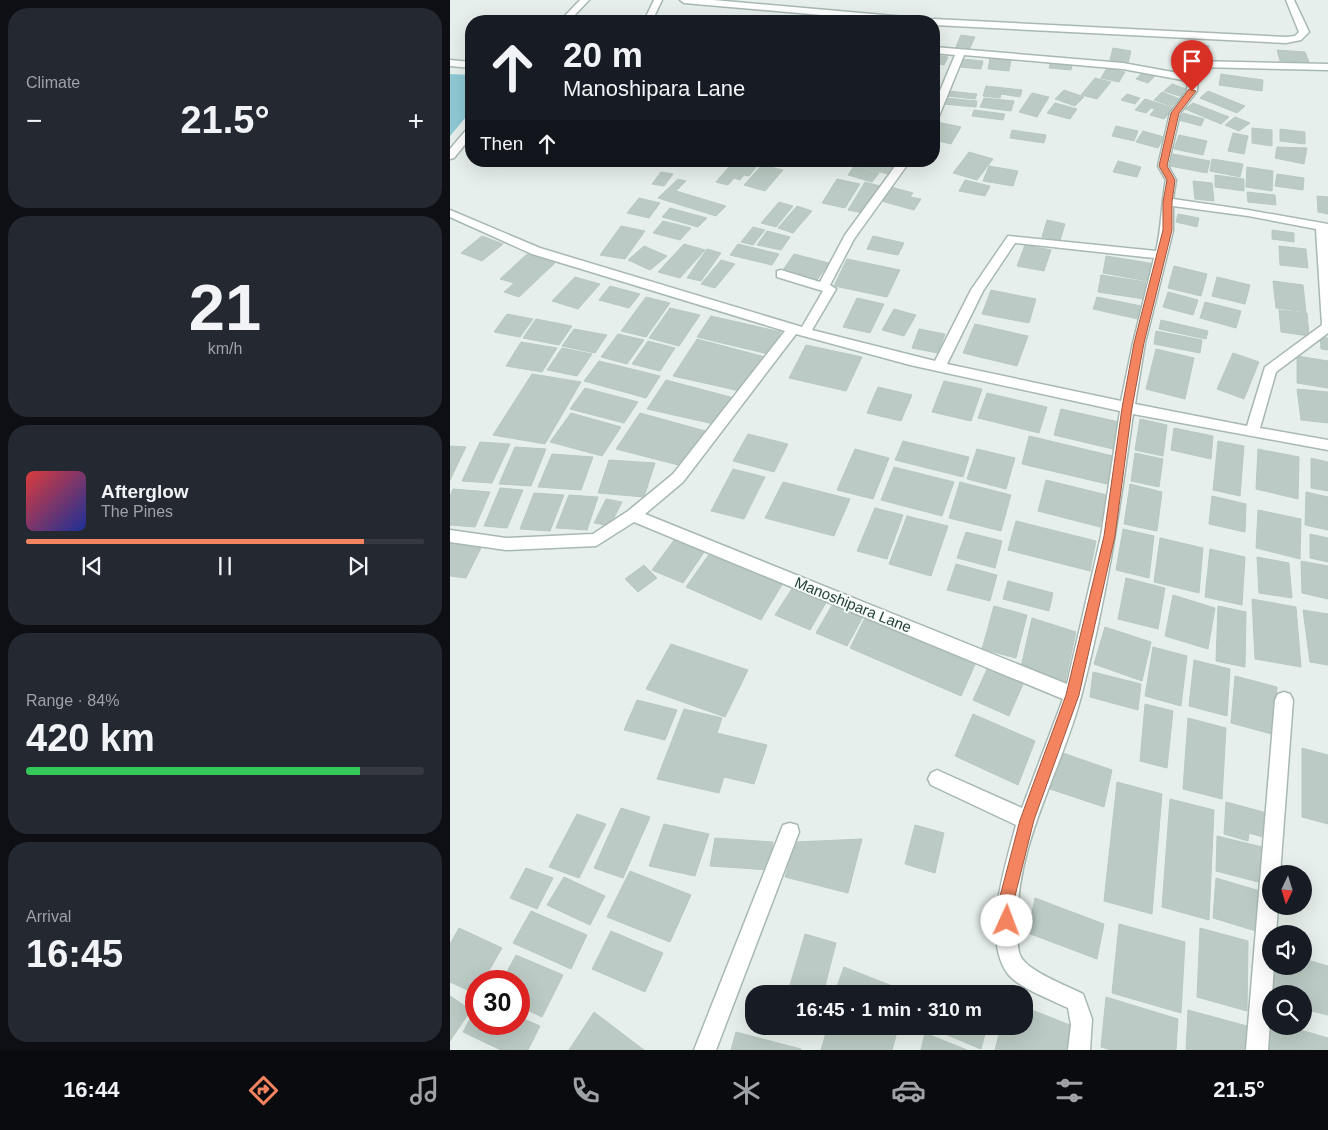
<!DOCTYPE html>
<html lang="en">
<head>
<meta charset="utf-8">
<style>
	:root { --surface:#171b24; --page:#242831; --text:#f1f3f6; --muted:#9ea1a6; --line:#363941; --accent:#f4845f }
	body { margin:0; font-family:Arial,sans-serif; background:var(--page); color:var(--text); height:100vh; display:flex; flex-direction:column; font-size:19px; white-space:nowrap }
	* { box-sizing:border-box; margin:0 }
	p { font-size:16px; color:var(--muted) }
	.icon { flex:none; width:28px; height:28px; fill:none; stroke:currentColor; stroke-width:2; stroke-linecap:round; stroke-linejoin:round }
	.map { position:relative; flex:1; overflow:hidden }
	.panel { display:flex; flex-direction:column; gap:8px; padding:8px; background:#0d0f14; width:450px }
	.panel>* { flex:none }
	.banner { position:absolute; left:15px; top:15px; width:475px; height:152px; border-radius:20px; box-shadow:0 5px 20px #0002; background:#171b24; color:var(--text); overflow:hidden }
	.needle { width:32px; rotate:184deg }
	.controls { position:absolute; left:812px; top:865px; display:grid; gap:10px }
	.controls a { display:grid; place-items:center; width:50px; height:50px; border-radius:50%; background:var(--surface); box-shadow:0 5px 20px #0002; font-size:25px }
	.speed { position:absolute; left:15px; top:970px; display:flex; gap:10px; font-size:25px; font-weight:700; text-align:center }
	.speed>* { display:grid; place-content:center; width:65px; height:65px; border-radius:50%; background:var(--surface); box-shadow:0 5px 20px #0002; line-height:1 }
	.speed .limit { border:8px solid #d22; background:#fff; color:#111 }
	.pin { position:absolute; display:grid; place-items:center; width:42px; height:42px; color:#fff; margin:-51px -21px; border-radius:50% 50% 50% 0; rotate:-45deg; box-shadow:0 0 5px #0007 }
	.pin .icon { rotate:45deg }
	.me { position:absolute; width:55px; margin:-28px; rotate:2deg; stroke-linejoin:round; filter:drop-shadow(0 0 4px #0008) }
	.turn { display:flex; align-items:center; gap:18px; height:105px; padding:0 15px; font-size:22px }
	.turn .icon { width:65px; height:65px; stroke-width:2.5 }
	.turn b { display:block; font-size:35px; line-height:42px }
	.then { display:flex; align-items:center; height:48px; padding:0 15px; background:#0003; gap:10px; font-size:19px }
	.big { font-size:38px; font-weight:700; line-height:1.1 }
	.panel .tile { flex:1; display:flex; flex-direction:column; justify-content:center; gap:8px; min-width:0; padding:0 18px; border-radius:20px; background:var(--page) }
	.panel .dial { align-items:center; gap:0 }
	.dial b { font-size:65px; line-height:1 }
	.song { display:flex; align-items:center; gap:15px }
	.cover { width:60px; height:60px; border-radius:8px; background:linear-gradient(135deg,hsl(0 70% 55%),hsl(230 70% 35%)) }
	.played { height:5px; border-radius:2px; background:linear-gradient(90deg,var(--accent) 85%,var(--line) 85%) }
	.keys { display:flex; justify-content:space-around; direction:ltr }
	.heat { display:flex; justify-content:space-between; align-items:center; font-size:28px; direction:ltr }
	.charge { height:8px; border-radius:4px; background:linear-gradient(90deg,#34c759 84%,var(--line) 0) }
	.trip { position:absolute; left:295px; top:985px; width:288px; height:50px; border-radius:20px; background:var(--surface); box-shadow:0 5px 20px #0002; font-weight:700; line-height:50px; text-align:center }
	.menu { display:flex; height:80px; justify-content:space-around; align-items:center; background:#090b0e; color:var(--muted) }
	.menu .icon { width:35px; height:35px }
	.menu .active { color:var(--accent) }
	.menu b { font-size:22px; color:var(--text) }
	main { display:flex; flex:1; min-height:0 }
	.map>svg:first-child { display:block }
</style>
</head>
<body>
<main>
<section class="panel">
<div class="tile"><p>Climate</p>
<div class="heat"><a>−</a><b class="big">21.5°</b><a>+</a></div>
</div>
<div class="tile dial"><b>21</b><p>km/h</p></div>
<div class="tile">
<div class="song"><i class="cover"></i><div><b>Afterglow</b><p>The Pines</p></div></div>
<div class="played"></div>
<div class="keys"><svg class="icon" aria-label="previous" viewBox="0 0 24 24"><path d="M18 5L8 12l10 7zM5 5v14"/></svg><svg class="icon" aria-label="pause" viewBox="0 0 24 24"><path d="M8 5v14M16 5v14"/></svg><svg class="icon" aria-label="next" viewBox="0 0 24 24"><path d="M6 5l10 7-10 7zM19 5v14"/></svg></div>
</div>
<div class="tile"><p>Range · 84%</p><b class="big">420 km</b><div class="charge"></div></div>
<div class="tile"><p>Arrival</p><b class="big">16:45</b></div>
</section>
<div class="map">
<svg width="878" height="1050" viewBox="0 0 878 1050">
	<rect width="100%" height="100%" fill="#e6efeb"/>
	<path fill="#8ec9d4" d="M0,74L21,75V111L0,136Z"/>
	<g fill="#bbcac4" stroke="#b8c9c2">
		<path d="M511,35L525,37L519,50L505,49Z"/>
		<path d="M745,44L759,46L755,59L741,56Z"/>
		<path d="M663,48L681,51L678,63L660,60Z"/>
		<path d="M827,50L855,52L859,62L830,61Z"/>
		<path d="M484,55L498,57L494,65L484,63Z"/>
		<path d="M540,58L561,60L559,71L538,69Z"/>
		<path d="M512,59L533,61L531,69L510,67Z"/>
		<path d="M601,60L623,63L621,70L599,68Z"/>
		<path d="M657,68L675,72L669,82L651,78Z"/>
		<path d="M694,71L706,75L698,83L686,79Z"/>
		<path d="M771,74L813,80L812,91L769,85Z"/>
		<path d="M645,78L661,82L647,99L631,95Z"/>
		<path d="M722,84L739,90L732,97L714,91Z"/>
		<path d="M536,86L572,90L570,97L551,94L550,98L533,96Z"/>
		<path d="M614,90L634,97L625,106L605,99Z"/>
		<path d="M498,91L527,94L525,99L497,96Z"/>
		<path d="M758,91L795,106L787,113L750,98Z"/>
		<path d="M712,92L730,99L722,106L704,100Z"/>
		<path d="M582,93L599,97L587,117L569,112Z"/>
		<path d="M677,94L690,98L685,104L671,100Z"/>
		<path d="M494,98L527,101L526,107L493,104Z"/>
		<path d="M534,98L564,101L561,111L530,107Z"/>
		<path d="M695,99L724,108L714,119L700,115L705,109L701,108L696,113L685,110Z"/>
		<path d="M605,103L627,109L620,119L597,113Z"/>
		<path d="M743,103L779,117L771,124L735,109Z"/>
		<path d="M524,110L555,114L553,120L522,116Z"/>
		<path d="M733,113L754,119L751,126L729,120Z"/>
		<path d="M785,117L800,123L789,131L775,125Z"/>
		<path d="M487,122L511,127L501,144L484,140V128Z"/>
		<path d="M666,126L688,131L684,141L662,136Z"/>
		<path d="M802,128L822,130V146L802,143Z"/>
		<path d="M830,129L855,132V144L830,141Z"/>
		<path d="M562,130L596,135L594,143L560,138Z"/>
		<path d="M693,131L714,137L708,148L686,142Z"/>
		<path d="M783,133L798,136L794,154L778,151Z"/>
		<path d="M729,135L757,141L753,155L724,149Z"/>
		<path d="M827,147L857,148L854,164L825,158Z"/>
		<path d="M519,152L543,159L527,180L503,173Z"/>
		<path d="M723,154L760,161L757,173L720,166Z"/>
		<path d="M762,159L793,164L790,177L760,171Z"/>
		<path d="M284,161L310,162L299,176L294,175L290,180L284,178L278,185L266,182Z"/>
		<path d="M411,161H453L442,175L407,166Z"/>
		<path d="M668,161L691,167L687,177L663,172Z"/>
		<path d="M312,165L333,170L315,191L294,185Z"/>
		<path d="M404,166L429,173L422,182L398,175Z"/>
		<path d="M539,166L568,171L563,186L533,181Z"/>
		<path d="M797,167L823,171L822,191L796,187Z"/>
		<path d="M211,172L223,174L214,186L202,184Z"/>
		<path d="M827,174L854,178L853,190L825,186Z"/>
		<path d="M765,175L794,179V191L765,187Z"/>
		<path d="M228,179L236,181L226,191L276,206L266,216L208,198Z"/>
		<path d="M387,179L410,184L395,208L372,203Z"/>
		<path d="M515,180L540,186L535,196L509,191Z"/>
		<path d="M743,181L762,183L764,201L745,199Z"/>
		<path d="M415,182L430,186L413,213L398,210Z"/>
		<path d="M441,187L463,193L460,197L471,199L464,210L431,201Z"/>
		<path d="M797,192L825,195L826,205L798,202Z"/>
		<path d="M867,196L878,197V214L868,212Z"/>
		<path d="M189,198L210,203L199,218L177,213Z"/>
		<path d="M329,202L343,206L326,227L311,223Z"/>
		<path d="M347,206L362,211L343,233L328,228Z"/>
		<path d="M220,208L257,218L248,227L212,217Z"/>
		<path d="M728,214L749,218L747,227L726,222Z"/>
		<path d="M597,220L615,224L610,240L592,237Z"/>
		<path d="M213,221L241,228L230,240L203,233Z"/>
		<path d="M171,226L195,231L175,259L150,255Z"/>
		<path d="M303,227L315,230L303,245L291,242Z"/>
		<path d="M822,230L844,233V242L822,239Z"/>
		<path d="M317,231L340,237L331,250L307,245Z"/>
		<path d="M32,236L53,244L32,261L11,253Z"/>
		<path d="M423,236L454,243L448,255L417,249Z"/>
		<path d="M234,244L255,250L230,278L208,272Z"/>
		<path d="M288,244L329,254L322,265L280,255Z"/>
		<path d="M575,245L601,250L594,271L567,266Z"/>
		<path d="M194,246L217,256L200,270L178,260Z"/>
		<path d="M829,246L856,249L858,268L830,265Z"/>
		<path d="M257,249L271,253L251,281L237,278Z"/>
		<path d="M77,254L105,263L69,297L54,292L64,283L50,279Z"/>
		<path d="M344,254L379,263L367,280L333,270Z"/>
		<path d="M656,256L705,264L703,282L653,273Z"/>
		<path d="M397,259L450,270L437,297L384,286Z"/>
		<path d="M271,260L285,264L265,288L251,284Z"/>
		<path d="M724,266L757,274L751,296L718,288Z"/>
		<path d="M651,275L696,282L694,299L648,292Z"/>
		<path d="M125,277L150,284L128,309L102,301Z"/>
		<path d="M767,277L800,285L795,304L762,296Z"/>
		<path d="M823,281L853,285L856,312L826,308Z"/>
		<path d="M160,286L190,294L179,308L149,300Z"/>
		<path d="M541,290L586,299L579,323L532,314Z"/>
		<path d="M718,292L748,300L743,315L713,307Z"/>
		<path d="M196,297L220,303L196,337L171,331Z"/>
		<path d="M647,297L691,306L688,319L643,309Z"/>
		<path d="M407,298L434,304L420,333L393,327Z"/>
		<path d="M755,302L791,311L786,328L750,318Z"/>
		<path d="M220,308L250,315L229,346L199,338Z"/>
		<path d="M444,309L466,315L454,336L432,330Z"/>
		<path d="M829,310L857,313L859,336L831,332Z"/>
		<path d="M57,314L83,319L70,337L44,332Z"/>
		<path d="M261,316L331,332L318,354L247,337Z"/>
		<path d="M86,319L122,326L109,345L73,338Z"/>
		<path d="M711,320L758,331L756,339L709,329Z"/>
		<path d="M525,324L578,336L567,366L513,353Z"/>
		<path d="M124,329L157,335L145,353L112,346Z"/>
		<path d="M469,329L495,334L488,353L462,348Z"/>
		<path d="M706,331L752,340L750,353L704,344Z"/>
		<path d="M168,334L194,340L177,364L151,357Z"/>
		<path d="M870,337L878,338V350L871,349Z"/>
		<path d="M247,339L315,357L290,391L223,376Z"/>
		<path d="M198,341L225,348L210,371L182,364Z"/>
		<path d="M71,342L107,348L92,372L56,366Z"/>
		<path d="M356,345L412,357L396,391L339,378Z"/>
		<path d="M112,348L142,354L127,376L97,370Z"/>
		<path d="M706,349L744,358L735,399L696,389Z"/>
		<path d="M783,353L809,362L794,399L767,389Z"/>
		<path d="M847,356L878,361V388L847,383Z"/>
		<path d="M149,361L210,376L196,398L134,381Z"/>
		<path d="M82,374L131,382L95,444L43,435Z"/>
		<path d="M216,380L284,398L264,424L197,409Z"/>
		<path d="M494,381L532,389L521,421L482,412Z"/>
		<path d="M428,387L462,395L451,421L417,413Z"/>
		<path d="M135,388L188,402L174,423L120,409Z"/>
		<path d="M847,389L878,392V423L851,420Z"/>
		<path d="M537,393L597,407L589,433L528,418Z"/>
		<path d="M611,409L669,422L663,449L604,435Z"/>
		<path d="M121,413L171,427L152,456L100,442Z"/>
		<path d="M190,413L259,432L232,466L166,449Z"/>
		<path d="M690,419L717,425L713,456L685,450Z"/>
		<path d="M724,428L763,436L761,459L721,450Z"/>
		<path d="M298,434L338,444L324,472L283,461Z"/>
		<path d="M579,436L663,456L657,484L572,464Z"/>
		<path d="M453,441L519,457L513,477L445,460Z"/>
		<path d="M768,441L794,446L790,496L763,490Z"/>
		<path d="M30,442L60,444L42,483L12,481Z"/>
		<path d="M0,446L16,447L0,480Z"/>
		<path d="M65,447L96,449L81,486L49,484Z"/>
		<path d="M405,449L439,458L423,499L387,490Z"/>
		<path d="M527,449L565,458L556,489L517,479Z"/>
		<path d="M808,449L849,457L848,499L806,489Z"/>
		<path d="M685,453L713,459L709,487L681,481Z"/>
		<path d="M102,454L143,457L131,490L88,487Z"/>
		<path d="M861,458L878,462V491L861,488Z"/>
		<path d="M159,460L205,463L194,497L148,493Z"/>
		<path d="M444,467L504,482L492,516L431,500Z"/>
		<path d="M283,469L315,477L294,519L261,511Z"/>
		<path d="M596,480L657,495L650,527L588,511Z"/>
		<path d="M333,482L400,499L384,536L315,518Z"/>
		<path d="M510,482L561,495L551,531L499,518Z"/>
		<path d="M680,484L712,492L707,531L674,524Z"/>
		<path d="M50,488L73,490L57,528L34,526Z"/>
		<path d="M3,489L40,492L25,527L0,525V496Z"/>
		<path d="M856,492L878,497V530L855,525Z"/>
		<path d="M84,493L114,495L100,531L70,529Z"/>
		<path d="M119,495L148,497L137,530L106,528Z"/>
		<path d="M762,496L796,504L795,532L759,524Z"/>
		<path d="M156,499L172,502L160,526L144,523Z"/>
		<path d="M425,508L453,515L437,559L407,551Z"/>
		<path d="M808,510L851,519L850,559L806,548Z"/>
		<path d="M457,516L498,526L481,576L439,564Z"/>
		<path d="M566,521L646,541L640,571L558,550Z"/>
		<path d="M673,529L704,536L699,578L666,570Z"/>
		<path d="M516,532L552,541L545,568L507,558Z"/>
		<path d="M860,534L878,538V562L860,558Z"/>
		<path d="M227,536L257,548L233,583L202,570Z"/>
		<path d="M710,538L753,548L749,593L704,582Z"/>
		<path d="M0,540L33,544L16,578L0,576Z"/>
		<path d="M760,549L795,557L792,605L755,597Z"/>
		<path d="M260,553L333,583L311,620L236,587Z"/>
		<path d="M807,557L839,563L842,598L809,593Z"/>
		<path d="M851,561L878,566V599L852,593Z"/>
		<path d="M506,564L547,575L540,601L497,590Z"/>
		<path d="M194,565L207,578L188,592L175,579Z"/>
		<path d="M676,578L715,588L708,629L668,619Z"/>
		<path d="M558,581L603,593L599,611L553,599Z"/>
		<path d="M343,587L377,601L360,630L325,615Z"/>
		<path d="M723,595L765,608L758,649L715,636Z"/>
		<path d="M802,599L846,607L851,667L805,659Z"/>
		<path d="M385,600L415,613L397,646L366,633Z"/>
		<path d="M544,606L577,615L566,658L532,649Z"/>
		<path d="M768,606L796,612L795,667L766,661Z"/>
		<path d="M853,610L878,614V665L860,662Z"/>
		<path d="M417,614L527,660L511,696L400,648Z"/>
		<path d="M582,618L626,632L615,683L571,667Z"/>
		<path d="M655,627L701,642L692,681L644,664Z"/>
		<path d="M221,644L298,670L275,717L196,689Z"/>
		<path d="M703,647L737,656L731,706L695,696Z"/>
		<path d="M744,660L780,669L777,716L739,706Z"/>
		<path d="M538,667L574,682L559,716L523,700Z"/>
		<path d="M643,672L691,684L688,710L640,697Z"/>
		<path d="M785,676L827,687L825,735L781,723Z"/>
		<path d="M187,700L227,710L215,740L174,730Z"/>
		<path d="M695,704L723,711L717,768L690,761Z"/>
		<path d="M234,709L272,718L267,733L317,745L304,784L274,777L269,793L207,779Z"/>
		<path d="M523,714L585,741L568,785L505,756Z"/>
		<path d="M738,718L776,728L772,799L733,789Z"/>
		<path d="M852,748L878,755V824L852,817Z"/>
		<path d="M610,752L662,770L654,807L600,789Z"/>
		<path d="M667,782L712,794L702,914L654,901Z"/>
		<path d="M720,799L764,810L759,920L712,907Z"/>
		<path d="M776,802L821,814L820,839L799,833L798,841L774,834Z"/>
		<path d="M171,808L200,817L173,878L144,868Z"/>
		<path d="M127,814L156,824L129,878L99,867Z"/>
		<path d="M214,824L259,834L245,876L199,866Z"/>
		<path d="M465,825L494,833L485,873L455,864Z"/>
		<path d="M767,836L812,847V883L766,871Z"/>
		<path d="M265,838L323,842L319,870L260,866Z"/>
		<path d="M412,839L398,893L335,877L345,842Z"/>
		<path d="M76,868L103,878L87,909L60,898Z"/>
		<path d="M180,871L241,895L220,942L157,917Z"/>
		<path d="M114,877L155,896L140,925L97,905Z"/>
		<path d="M766,878L810,891L809,932L763,918Z"/>
		<path d="M585,898L654,924L647,959L578,933Z"/>
		<path d="M81,911L137,935L121,969L63,943Z"/>
		<path d="M669,924L735,942L731,1013L662,993Z"/>
		<path d="M9,928L52,948L33,981H26V994L0,982V944Z"/>
		<path d="M750,928L798,941L797,1011L747,997Z"/>
		<path d="M161,931L213,953L195,992L142,969Z"/>
		<path d="M355,934L386,943L373,994L340,985Z"/>
		<path d="M66,955L113,975L92,1017L69,1006V981H52Z"/>
		<path d="M854,959L878,966V1015L854,1009V994H824V966H854Z"/>
		<path d="M394,967L460,993V994H384Z"/>
		<path d="M0,996L21,1010L0,1041Z"/>
		<path d="M656,997L728,1019L726,1050H661L651,1047Z"/>
		<path d="M574,1007L620,1025L616,1050H545L551,1026H574Z"/>
		<path d="M26,1008V1024H69V1017L90,1026L78,1050H51L13,1032Z"/>
		<path d="M738,1010L797,1026L796,1050H736Z"/>
		<path d="M144,1012L194,1050H119Z"/>
		<path d="M819,1021L821,1026H837L878,1038V1050H819Z"/>
		<path d="M378,1026H433L447,1032L442,1050H371Z"/>
		<path d="M476,1026H537L531,1049Z"/>
		<path d="M286,1032L351,1049V1050H281Z"/>
		<path d="M475,1033L517,1050H471Z"/>
	</g>
	<g fill="none" stroke-linecap="round" stroke-linejoin="round">
		<defs>
			<g id="minor">
				<path d="M130,0H139L119,21H110Z"/>
				<path d="M204,0H212L202,21H194Z"/>
				<path d="M230,0H263L467,18L471,21H440L234,3Z"/>
				<path d="M836,0H844L859,32L851,40L836,43L484,25V21H480L484,19L836,37L845,36L849,32Z"/>
				<path d="M484,47L673,63L739,75L740,64L745,61L878,64V70L749,67L747,91L730,113L718,166L726,180L723,199L798,210L878,224V333L826,372L810,428L878,440V450L683,414C670,508 656,601 632,693C612,772 562,848 568,932C568,939 567,948 570,955C576,971 618,986 633,994L642,1019L640,1050H618L621,1025L618,1008C602,1000 569,988 558,974C531,938 556,864 566,825L481,785L478,779L481,773L487,770L572,808L613,699L184,522L146,546L56,550L0,542V530L56,538L143,534L178,511L223,474L335,331L82,254L0,217V210L90,248L352,327L373,291L327,277V271L331,270L370,282L395,235L449,161H460L404,239L380,285L386,289L362,330L485,361L521,290L558,236L706,251C712,227 711,204 716,180L708,166L720,113L737,91L738,81L673,69L514,55L489,116L484,119V105L505,55L484,53ZM723,206L798,216L866,229L872,325L815,367L797,426L685,404L695,343L723,231ZM565,243L704,258L683,343L671,401L497,364L533,291ZM346,334L460,365L670,411L651,536L617,684L195,514L233,482Z"/>
				<path d="M0,60L21,62V68L0,66Z"/>
				<path d="M21,128V137L4,158L0,159V149L17,129Z"/>
				<path d="M834,692L840,694L843,700L830,874H821V906H828L826,934H821V966H824L818,1050H796L825,700L828,694Z"/>
				<path d="M340,823L347,825L349,832L266,1050H244L333,825Z"/>
			</g>
		</defs>
		<use href="#minor" stroke="#a8b8b2" stroke-width="3"/>
		<use href="#minor" fill="#fff" fill-rule="evenodd"/>
	</g>
	<path fill="#f4845f" stroke="#9f563e" d="M739,89L746,91L729,113L717,166L725,180L722,202V230L694,343L682,408L665,536L629,695L584,820L563,904L564,921L562,926L557,928L551,926L548,904L570,820L616,695L654,536L672,408L684,343L713,230V202L717,180L709,166L721,113Z"/>
	<g text-anchor="middle" stroke-width="4" stroke-linejoin="round" paint-order="stroke">
		<g font-size="15" fill="#24423a" stroke="#f7fbf9">
			<text transform="translate(403 605) rotate(22)" y="5">Manoshipara Lane</text>
		</g>
	</g>
</svg>
<div class="controls">
<a><svg class="needle" viewBox="-14 -14 28 28"><path d="M0-13l5 13h-10z" fill="#e53935"/><path d="M0 13l5-13h-10z" fill="#9ea1a6"/></svg></a>
<a><svg class="icon" aria-label="sound" viewBox="0 0 24 24"><path d="M4 9h4l5-4v14l-5-4H4zM17 9q2 3 0 6"/></svg></a>
<a><svg class="icon" aria-label="search" viewBox="0 0 24 24"><circle cx="10" cy="10" r="6"/><path d="M15 15l6 6"/></svg></a>
</div>
<div class="speed"><div class="limit">30</div></div>
<div class="pin" style="left:742px;top:91px;background:#d93025"><svg class="icon" aria-label="arrive" viewBox="0 0 24 24"><path d="M6 21V4h12l-3 4 3 4H6"/></svg></div>
<svg class="me" style="left:557px;top:921px" viewBox="-20 -20 40 40"><circle r="19" fill="#fff"/><path d="M0-13L10 11 0 6-10 11z" fill="#f4845f"/></svg>
<div class="trip">16:45 · 1 min · 310 m</div>
<div class="banner">
<div class="turn"><svg class="icon" aria-label="ahead" viewBox="0 0 24 24"><path d="M12 20V5M6 11l6-6 6 6"/></svg><div><b>20 m</b>Manoshipara Lane</div></div>
<div class="then">Then<svg class="icon" aria-label="ahead" viewBox="0 0 24 24"><path d="M12 20V5M6 11l6-6 6 6"/></svg></div>
</div>
</div>
</main>
<nav class="menu">
<b>16:44</b>
<svg class="icon active" aria-label="directions" viewBox="0 0 24 24"><path d="M12 3l9 9-9 9-9-9zM9 14v-3h6M13 9l2 2-2 2"/></svg>
<svg class="icon" aria-label="music" viewBox="0 0 24 24"><path d="M9 18V5l10-2v13"/><circle cx="6" cy="18" r="3"/><circle cx="16" cy="16" r="3"/></svg>
<svg class="icon" aria-label="phone" viewBox="0 0 24 24"><path d="M5 4h4l2 5-3 2q2 4 5 5l2-3 5 2v4C11 20 4 13 5 4z"/></svg>
<svg class="icon" aria-label="climate" viewBox="0 0 24 24"><path d="M12 3v18M4 7l16 10M4 17L20 7"/></svg>
<svg class="icon" aria-label="car" viewBox="0 0 24 24"><path d="M5 17H2v-5l4-1 3-4h7l3 4 3 1v5h-3M9 17h6M6 11h13"/><circle cx="7" cy="17" r="2"/><circle cx="17" cy="17" r="2"/></svg>
<svg class="icon" aria-label="filters" viewBox="0 0 24 24"><path d="M4 7h16M4 17h16"/><circle cx="9" cy="7" r="2"/><circle cx="15" cy="17" r="2"/></svg>
<b>21.5°</b>
</nav>
</body>
</html>
